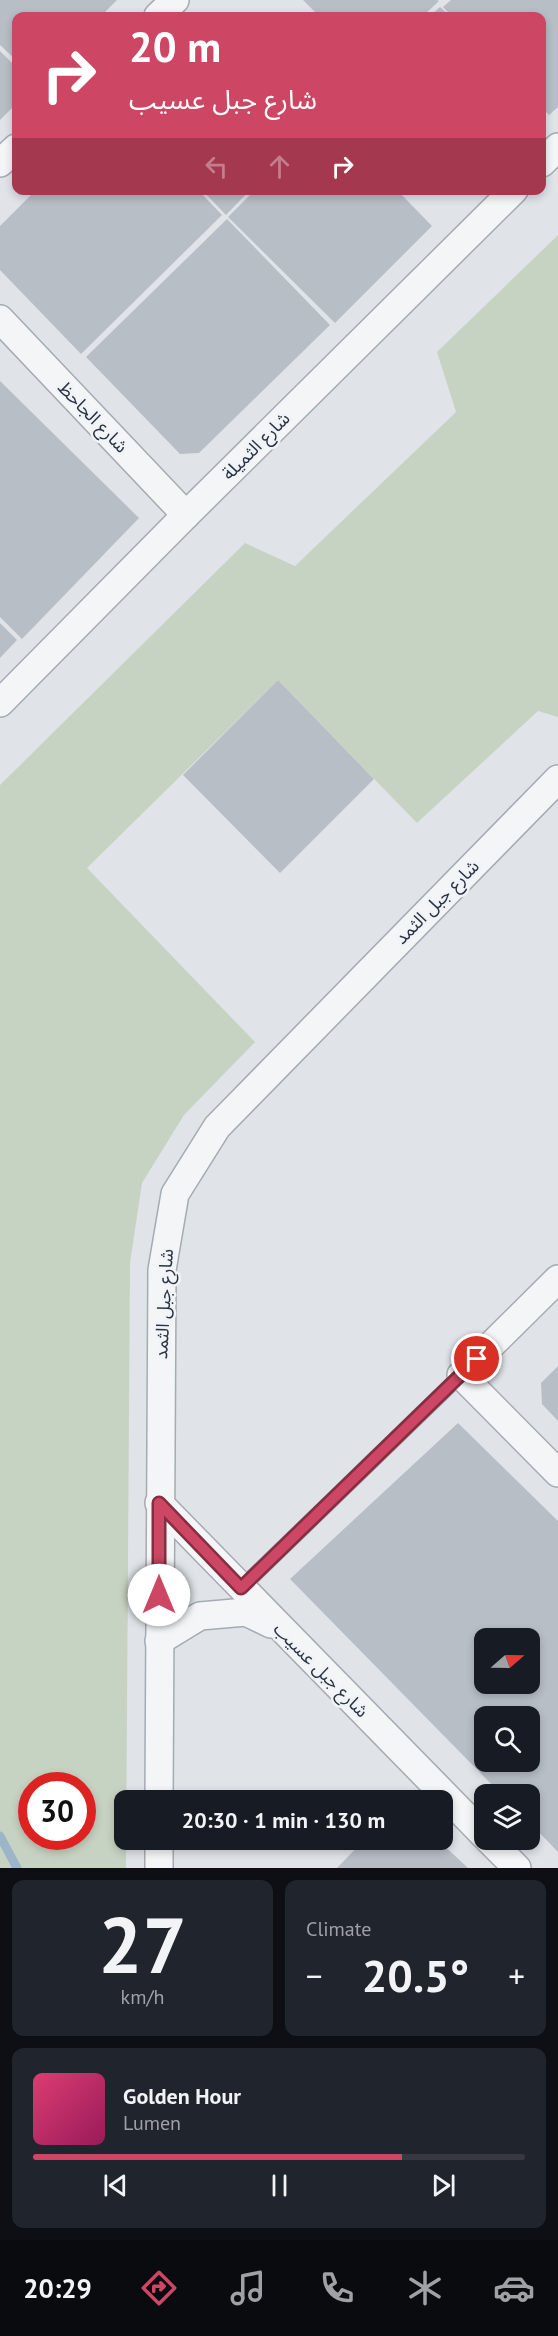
<!DOCTYPE html>
<html lang="en">
<head>
<meta charset="utf-8">
<style>
	:root { --surface:#171b24; --page:#20242c; --text:#f1f3f6; --muted:#9ea1a6; --line:#363941; --accent:#cd4663 }
	body { margin:0; font-family:"PT Sans","Noto Sans Arabic",sans-serif; background:var(--page); color:var(--text); height:100vh; display:flex; flex-direction:column; font-size:22px; white-space:nowrap }
	* { box-sizing:border-box; margin:0 }
	p { font-size:20px; color:var(--muted) }
	.icon { flex:none; width:33px; height:33px; fill:none; stroke:currentColor; stroke-width:2; stroke-linecap:round; stroke-linejoin:round }
	.map { position:relative; height:1868px; overflow:hidden }
	.panel { display:flex; flex-direction:column; gap:12px; padding:12px; background:#0d0f14; flex:1 }
	.panel>* { flex:none }
	.hud { position:absolute; left:12px; top:12px; width:534px; height:183px; border-radius:12px; box-shadow:0 3px 9px #0003; background:#cd4663; color:#fff; overflow:hidden }
	.needle { width:39px; rotate:70deg }
	.buttons { position:absolute; left:474px; top:1628px; display:grid; gap:12px }
	.buttons a { display:grid; place-items:center; width:66px; height:66px; border-radius:12px; background:var(--surface); box-shadow:0 3px 9px #0003; font-size:30px }
	.speed { position:absolute; left:18px; top:1772px; display:flex; gap:12px; font-size:30px; font-weight:700; text-align:center }
	.speed>* { display:grid; place-content:center; width:78px; height:78px; border-radius:50%; background:var(--surface); box-shadow:0 3px 9px #0003; line-height:1 }
	.speed .limit { border:9px solid #d22; background:#fff; color:#111 }
	.pin { position:absolute; display:grid; place-items:center; width:51px; height:51px; color:#fff; margin:-26px; border:3px solid #fff; border-radius:50%; box-shadow:0 2px 6px #0007 }
	.me { position:absolute; width:66px; margin:-33px; rotate:0deg; stroke-linejoin:round; filter:drop-shadow(0 0 4px #0008) }
	.turn { display:flex; align-items:center; gap:21px; height:126px; padding:0 18px; font-size:27px }
	.turn .icon { width:78px; height:78px; stroke-width:2.5 }
	.turn b { display:block; font-size:42px; line-height:51px }
	.lanes { display:flex; align-items:center; height:57px; padding:0 18px; background:#0003; justify-content:center; gap:30px; direction:ltr }
	.lanes .off { opacity:.35 }
	.big { font-size:45px; font-weight:600; line-height:1.1 }
	.panel .card { flex:1; display:flex; flex-direction:column; justify-content:center; gap:9px; min-width:0; padding:0 21px; border-radius:12px; background:var(--page) }
	.panel .dial { align-items:center; gap:0 }
	.dial b { font-size:78px; line-height:1 }
	.song { display:flex; align-items:center; gap:18px }
	.cover { width:72px; height:72px; border-radius:9px; background:linear-gradient(135deg,hsl(340 70% 55%),hsl(330 70% 35%)) }
	.played { height:6px; border-radius:3px; background:linear-gradient(90deg,var(--accent) 75%,var(--line) 75%) }
	.keys { display:flex; justify-content:space-around; direction:ltr }
	.heat { display:flex; justify-content:space-between; align-items:center; font-size:33px; direction:ltr }
	.panel .tiles { flex:1; display:grid; gap:12px; grid-template-columns:1fr 1fr }
	.card:last-child { grid-column:span 2 }
	.trip { position:absolute; left:114px; top:1790px; width:339px; height:60px; border-radius:12px; background:var(--surface); box-shadow:0 3px 9px #0003; font-weight:600; line-height:60px; text-align:center }
	.dock { display:flex; height:96px; justify-content:space-around; align-items:center; background:#090b0e; color:var(--muted) }
	.dock .icon { width:42px; height:42px }
	.dock .current { color:var(--accent) }
	.dock b { font-size:27px; color:var(--text) }
	.map>svg:first-child { display:block }
</style>
</head>
<body>
<div class="map">
<svg width="558" height="1868" viewBox="0 0 558 1868">
	<rect width="100%" height="100%" fill="#e0e4e9"/>
	<path fill="#c7d3c2" fill-rule="evenodd" d="M558,235V717L538,711L417,823L278,680L87,868L255,1042L184,1115L142,1183L130,1263L126,1868H0V785L245,543L295,566L456,412L437,352ZM32,1785H82V1836H32Z"/>
	<g fill="none" stroke-linecap="round" stroke-linejoin="round">
		<path stroke="#9cb5c9" stroke-width="9" d="M0,1836L17,1868"/>
	</g>
	<g fill="#b8bec6" fill-rule="evenodd">
		<path d="M0,0H117L101,16H16V60L0,45Z"/>
		<path d="M303,0H437L439,1L423,16H319Z"/>
		<path d="M451,0H558V107L549,115L542,108V16H452L443,7Z"/>
		<path d="M440,7L450,16H430Z"/>
		<path d="M0,51L16,67V104L0,120Z"/>
		<path d="M36,190H198L222,215L81,354L0,270V226Z"/>
		<path d="M202,190H250L226,215Z"/>
		<path d="M255,190H397L432,226L335,323L228,217Z"/>
		<path d="M227,219L330,325L199,453L180,454L86,357Z"/>
		<path d="M0,381L139,518L22,639L0,617Z"/>
		<path d="M0,623L17,640L0,658Z"/>
		<path d="M278,680L374,779L280,873L183,775Z"/>
		<path d="M558,1366V1421L542,1404L541,1383Z"/>
		<path d="M458,1423L558,1521V1852L530,1823V1794H501L290,1579ZM484,1638H530V1683H484ZM484,1716H530V1761H484Z"/>
		<path d="M365,1839H437L468,1868H337Z"/>
	</g>
	<g fill="none" stroke-linecap="round" stroke-linejoin="round">
		<defs>
			<path id="lane" d="M241,1588L461,1375"/>
			<g id="street">
				<path d="M158,16L175,0"/>
				<path d="M0,163L16,148"/>
				<path d="M542,163L558,147"/>
				<path d="M0,319L186,515"/>
				<path d="M0,703L186,515L514,190"/>
				<path d="M558,1279L461,1375L558,1473"/>
				<path d="M159,1503L484,1835"/>
				<path d="M159,1641L200,1616L246,1612L271,1624"/>
				<path d="M159,1800L162,1270L175,1194L217,1127L558,779"/>
				<path d="M488,1839L517,1868"/>
				<path d="M159,1868V1839"/>
			</g>
		</defs>
		<use href="#lane" stroke="#a5abb3" stroke-width="16"/>
		<use href="#street" stroke="#a5abb3" stroke-width="30"/>
		<use href="#lane" stroke="#f3f5f7" stroke-width="14"/>
		<use href="#street" stroke="#f3f5f7" stroke-width="27"/>
	</g>
	<g fill="none" stroke-linecap="round" stroke-linejoin="round">
		<defs>
			<path id="route" d="M159,1595V1503L241,1588L477,1359"/>
		</defs>
		<use href="#route" stroke="#852e40" stroke-width="15"/>
		<use href="#route" stroke="#cd4663" stroke-width="10"/>
	</g>
	<g text-anchor="middle" stroke-width="5" stroke-linejoin="round" paint-order="stroke">
		<g font-size="18" fill="#293341" stroke="#f0f3f7">
			<text transform="translate(93 417) rotate(46)" y="6">شارع الجاحظ</text>
			<text transform="translate(256 446) rotate(-45)" y="6">شارع الثميلة</text>
			<text transform="translate(437 902) rotate(-45)" y="6">شارع جبل الثمد</text>
			<text transform="translate(164 1304) rotate(-87)" y="6">شارع جبل الثمد</text>
			<text transform="translate(321 1670) rotate(45)" y="6">شارع جبل عسيب</text>
		</g>
	</g>
</svg>
<div class="buttons">
<a><svg class="needle" viewBox="-14 -14 28 28"><path d="M0-13l5 13h-10z" fill="#e53935"/><path d="M0 13l5-13h-10z" fill="#9ea1a6"/></svg></a>
<a><svg class="icon" aria-label="search" viewBox="0 0 24 24"><circle cx="10" cy="10" r="6"/><path d="M15 15l6 6"/></svg></a>
<a><svg class="icon" aria-label="layers" viewBox="0 0 24 24"><path d="M12 4l9 5-9 5-9-5zM3 14l9 5 9-5"/></svg></a>
</div>
<div class="speed"><div class="limit">30</div></div>
<div class="pin" style="left:477px;top:1359px;background:#d93025"><svg class="icon" aria-label="arrive" viewBox="0 0 24 24"><path d="M6 21V4h12l-3 4 3 4H6"/></svg></div>
<svg class="me" style="left:159px;top:1595px" viewBox="-20 -20 40 40"><circle r="19" fill="#fff"/><path d="M0-13L10 11 0 6-10 11z" fill="#cd4663"/></svg>
<div class="trip">20:30 · 1 min · 130 m</div>
<div class="hud">
<div class="turn"><svg class="icon" aria-label="right" viewBox="0 0 24 24"><path d="M7 20v-9h11M14 6l5 5-5 5"/></svg><div><b>20 m</b>شارع جبل عسيب</div></div>
<div class="lanes"><svg class="icon off" aria-label="left" viewBox="0 0 24 24"><path d="M17 20v-9H6M10 6l-5 5 5 5"/></svg><svg class="icon off" aria-label="ahead" viewBox="0 0 24 24"><path d="M12 20V5M6 11l6-6 6 6"/></svg><svg class="icon" aria-label="right" viewBox="0 0 24 24"><path d="M7 20v-9h11M14 6l5 5-5 5"/></svg></div>
</div>
</div>
<section class="panel">
<div class="tiles">
<div class="card dial"><b>27</b><p>km/h</p></div>
<div class="card"><p>Climate</p>
<div class="heat"><a>−</a><b class="big">20.5°</b><a>+</a></div>
</div>
<div class="card">
<div class="song"><i class="cover"></i><div><b>Golden Hour</b><p>Lumen</p></div></div>
<div class="played"></div>
<div class="keys"><svg class="icon" aria-label="previous" viewBox="0 0 24 24"><path d="M18 5L8 12l10 7zM5 5v14"/></svg><svg class="icon" aria-label="pause" viewBox="0 0 24 24"><path d="M8 5v14M16 5v14"/></svg><svg class="icon" aria-label="next" viewBox="0 0 24 24"><path d="M6 5l10 7-10 7zM19 5v14"/></svg></div>
</div>
</div>
</section>
<nav class="dock">
<b>20:29</b>
<svg class="icon current" aria-label="directions" viewBox="0 0 24 24"><path d="M12 3l9 9-9 9-9-9zM9 14v-3h6M13 9l2 2-2 2"/></svg>
<svg class="icon" aria-label="music" viewBox="0 0 24 24"><path d="M9 18V5l10-2v13"/><circle cx="6" cy="18" r="3"/><circle cx="16" cy="16" r="3"/></svg>
<svg class="icon" aria-label="phone" viewBox="0 0 24 24"><path d="M5 4h4l2 5-3 2q2 4 5 5l2-3 5 2v4C11 20 4 13 5 4z"/></svg>
<svg class="icon" aria-label="climate" viewBox="0 0 24 24"><path d="M12 3v18M4 7l16 10M4 17L20 7"/></svg>
<svg class="icon" aria-label="car" viewBox="0 0 24 24"><path d="M5 17H2v-5l4-1 3-4h7l3 4 3 1v5h-3M9 17h6M6 11h13"/><circle cx="7" cy="17" r="2"/><circle cx="17" cy="17" r="2"/></svg>
</nav>
</body>
</html>
